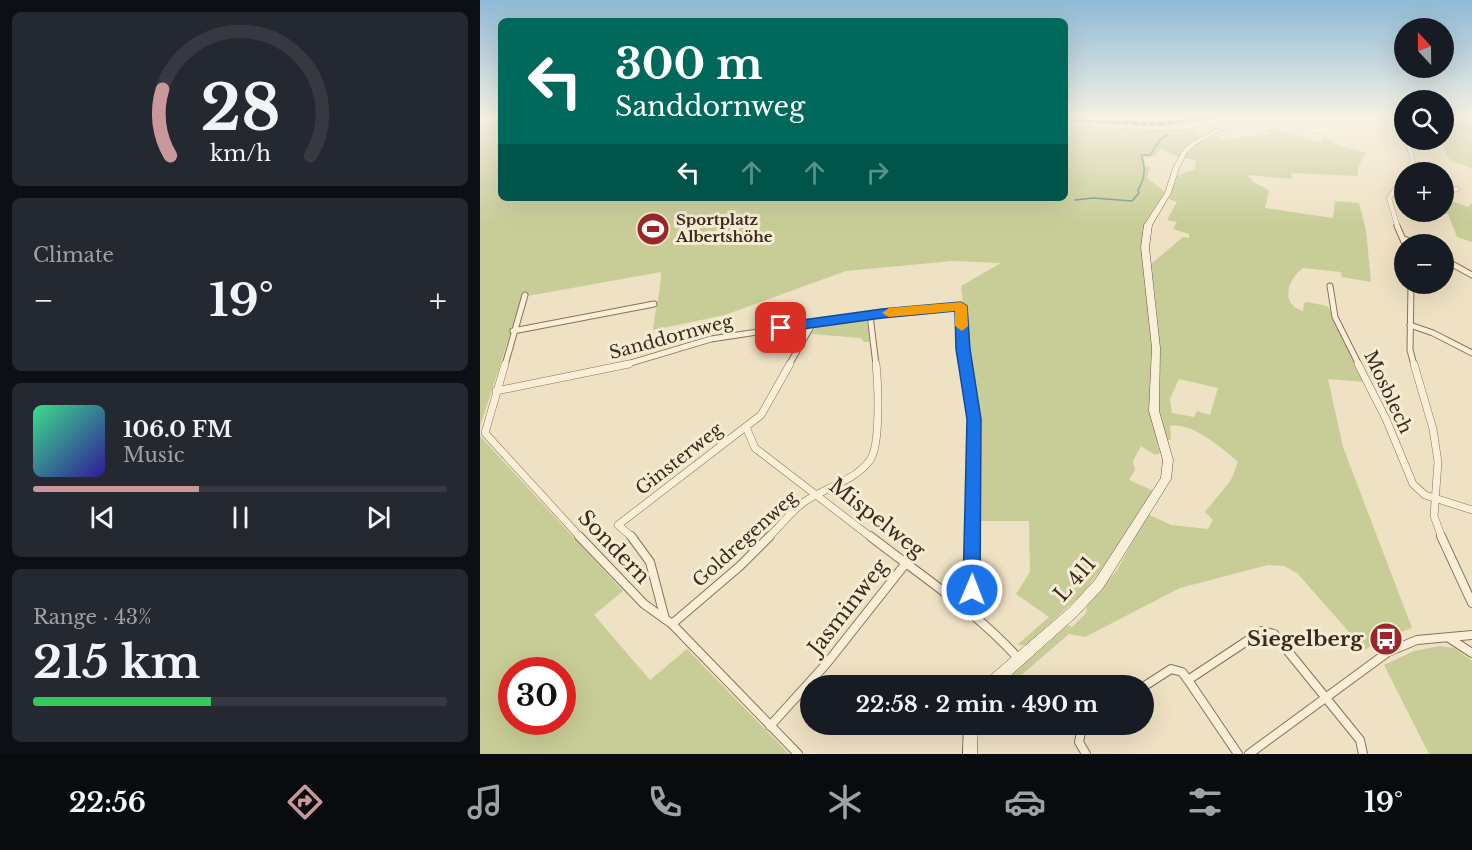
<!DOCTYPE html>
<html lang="en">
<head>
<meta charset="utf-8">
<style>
	:root { --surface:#171b24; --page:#242831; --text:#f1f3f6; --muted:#9ea1a6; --line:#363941; --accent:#ca989b }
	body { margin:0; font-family:"Libre Baskerville",serif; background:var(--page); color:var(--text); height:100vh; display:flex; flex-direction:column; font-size:22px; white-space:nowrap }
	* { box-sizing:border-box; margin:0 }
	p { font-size:20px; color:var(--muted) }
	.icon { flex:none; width:33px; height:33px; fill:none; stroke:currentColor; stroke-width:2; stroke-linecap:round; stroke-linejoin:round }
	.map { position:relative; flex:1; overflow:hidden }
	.drawer { display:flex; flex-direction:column; gap:12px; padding:12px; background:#0d0f14; width:480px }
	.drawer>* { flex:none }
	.top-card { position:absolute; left:18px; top:18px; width:570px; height:183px; border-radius:9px; box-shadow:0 6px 24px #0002; background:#00695c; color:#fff; overflow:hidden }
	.needle { width:39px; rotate:338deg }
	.fabs { position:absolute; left:914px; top:18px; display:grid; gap:12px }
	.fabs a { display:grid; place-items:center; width:60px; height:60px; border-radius:50%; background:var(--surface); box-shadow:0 6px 24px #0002; font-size:30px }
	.speed { position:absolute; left:18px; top:657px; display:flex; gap:12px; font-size:30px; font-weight:700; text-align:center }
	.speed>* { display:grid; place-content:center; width:78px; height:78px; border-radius:50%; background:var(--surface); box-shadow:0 6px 24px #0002; line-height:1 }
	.speed .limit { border:9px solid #d22; background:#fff; color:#111 }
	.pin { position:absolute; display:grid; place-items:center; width:51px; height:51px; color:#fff; margin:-26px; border-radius:12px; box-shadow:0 3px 9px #0006 }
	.me { position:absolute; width:66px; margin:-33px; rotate:1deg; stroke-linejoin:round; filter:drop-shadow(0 0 4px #0008) }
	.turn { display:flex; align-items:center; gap:21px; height:126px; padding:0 18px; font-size:27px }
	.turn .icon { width:78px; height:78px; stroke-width:2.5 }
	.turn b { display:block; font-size:42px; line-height:51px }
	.lanes { display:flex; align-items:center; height:57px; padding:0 18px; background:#0003; justify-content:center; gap:30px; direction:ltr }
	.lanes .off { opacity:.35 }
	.big { font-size:45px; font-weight:800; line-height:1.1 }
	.drawer .tile { flex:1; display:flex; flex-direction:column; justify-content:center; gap:9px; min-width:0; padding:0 21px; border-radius:9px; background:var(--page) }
	.drawer .dial { align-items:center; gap:0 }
	.dial svg { height:156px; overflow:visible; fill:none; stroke:var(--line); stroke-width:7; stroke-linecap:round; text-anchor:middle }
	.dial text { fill:var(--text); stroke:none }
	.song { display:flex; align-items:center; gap:18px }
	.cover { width:72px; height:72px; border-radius:9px; background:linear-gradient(135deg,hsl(150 70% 55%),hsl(250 70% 35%)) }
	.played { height:6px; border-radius:3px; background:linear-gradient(90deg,var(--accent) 40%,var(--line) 40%) }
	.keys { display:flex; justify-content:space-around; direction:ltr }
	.heat { display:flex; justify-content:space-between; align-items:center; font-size:33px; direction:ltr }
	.charge { height:9px; border-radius:4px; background:linear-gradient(90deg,#34c759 43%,var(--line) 0) }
	.trip { position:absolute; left:320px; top:675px; width:354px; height:60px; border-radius:30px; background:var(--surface); box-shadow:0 6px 24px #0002; font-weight:800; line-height:60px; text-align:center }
	.tabs { display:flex; height:96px; justify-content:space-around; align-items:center; background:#090b0e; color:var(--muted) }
	.tabs .icon { width:42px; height:42px }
	.tabs .active { color:var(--accent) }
	.tabs b { font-size:27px; color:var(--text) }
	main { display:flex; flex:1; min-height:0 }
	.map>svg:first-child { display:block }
</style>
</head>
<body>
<main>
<section class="drawer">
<div class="tile dial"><svg viewBox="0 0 100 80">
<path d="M14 69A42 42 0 1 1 86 69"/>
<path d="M14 69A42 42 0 0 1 10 35" stroke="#ca989b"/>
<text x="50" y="56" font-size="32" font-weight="700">28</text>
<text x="50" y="72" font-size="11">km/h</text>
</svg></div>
<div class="tile"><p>Climate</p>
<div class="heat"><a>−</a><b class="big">19°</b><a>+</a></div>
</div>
<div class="tile">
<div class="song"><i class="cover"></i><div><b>106.0 FM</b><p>Music</p></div></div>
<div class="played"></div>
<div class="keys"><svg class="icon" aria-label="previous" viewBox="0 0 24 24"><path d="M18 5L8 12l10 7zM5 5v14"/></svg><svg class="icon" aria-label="pause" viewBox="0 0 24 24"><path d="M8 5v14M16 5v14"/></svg><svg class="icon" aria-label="next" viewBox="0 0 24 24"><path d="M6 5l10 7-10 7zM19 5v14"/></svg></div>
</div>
<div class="tile"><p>Range · 43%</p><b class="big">215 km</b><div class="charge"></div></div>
</section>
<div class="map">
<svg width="992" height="754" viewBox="0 0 992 754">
	<rect width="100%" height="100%" fill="#efe1c3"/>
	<g fill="#c8cd97" fill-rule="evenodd">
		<path d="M0,118H21V198H585V122L609,124L611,128L654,129V124L698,123L689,118H739L706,128L725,141L736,136L745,141L759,137L792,134L786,129L789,128L841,143L844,137L858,145L887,153L878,166V176L811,173L812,179L767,175L773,182L789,190L785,208L853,218L855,201L879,203L886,230L891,282L862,277L861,272L823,268C808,279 799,304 823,311L824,303L827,302L847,306L851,311L886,382L848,379L863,447L932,628L899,640L885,650L817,573L804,566L788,565L700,588L605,637L589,634L530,685H520L588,625L592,627L606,613L607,605L637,570L668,514L691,525L728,529L733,520L725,512L751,480L758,462C742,448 712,422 690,426L691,440L677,441L680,453L675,455L661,446L653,461L655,470L649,480L674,491L630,558L603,593L546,645H537L569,617L536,594L550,572L549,521H496L497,424L481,286L521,263L473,261L366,271L245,315L173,330C175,308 181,293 181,272L42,297L0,427ZM680,149L699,157L716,160L715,169L698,175L689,199L697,202L687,220L697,222L693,229L709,234V238L703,237L671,264L679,333L670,330L662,238L666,221L685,192L667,178L670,167L665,166L664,157H674ZM699,379L738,388L730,415L717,411L714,417L692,413L690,399Z"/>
		<path d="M963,118H992V168L970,161L960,140H956H963Z"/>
		<path d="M963,198L988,207L992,203V242L977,237L968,214L952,212H963Z"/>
		<path d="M386,318L390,342H384L381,338L331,334L338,325Z"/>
		<path d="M0,436L143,591L114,615L170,680L207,649L309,754H0ZM32,670H82V722H32Z"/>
		<path d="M959,646L974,648L992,661V754H949L904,665L934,651Z"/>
	</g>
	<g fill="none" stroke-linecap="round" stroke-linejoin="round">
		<g stroke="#6c9086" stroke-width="1.5">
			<path d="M681,118L682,121"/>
			<path d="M595,200L613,198L652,201L659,193L658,190C665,178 666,168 661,155H670L680,140L688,135"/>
		</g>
		<defs>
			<g id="street-far3">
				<path d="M688,118L698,121L710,118"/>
				<path d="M789,118L837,131L875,118"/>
				<path d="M919,118L924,132"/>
				<path d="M585,122C635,124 683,134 733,122"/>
				<path d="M754,127L755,118"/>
				<path d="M927,140L933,161L927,172"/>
				<path d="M963,192L977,189"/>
				<path d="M918,228L909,198L924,177"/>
			</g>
			<g id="street-far2">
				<path d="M917,226L925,244"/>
				<path d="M924,239L936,244"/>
				<path d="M963,259L992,275"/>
				<path d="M931,284L930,350L934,365"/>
				<path d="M850,286L855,317L879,365"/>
				<path d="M390,315L396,365"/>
				<path d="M930,325L953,333L992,353"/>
				<path d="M33,331L174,304"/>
				<path d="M25,365L45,295"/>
				<path d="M144,365L231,339L402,313L481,306L486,365"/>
				<path d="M309,365L333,323"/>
			</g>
			<g id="street-far1">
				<path d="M25,364L5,433L101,538"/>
				<path d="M485,364L494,419L492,538"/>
				<path d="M878,364L906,419L933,484L945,495L992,510"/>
				<path d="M934,364L953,429L958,462L954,516L962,538"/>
				<path d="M16,391L149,364"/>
				<path d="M266,427L275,448L392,538"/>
				<path d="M153,538L138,525L281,415L310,364"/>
				<path d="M288,538C300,526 311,512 324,502C344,488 375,481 390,460C401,445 398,383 396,364"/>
			</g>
			<g id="street">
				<path d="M99,536L164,604L192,624L318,754"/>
				<path d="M151,536L170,562L185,619"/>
				<path d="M390,536C440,575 496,611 538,658"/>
				<path d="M961,536L992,603"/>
				<path d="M491,614L492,536"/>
				<path d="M192,624L260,566L290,536"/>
				<path d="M969,638L992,653"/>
				<path d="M708,680L758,754"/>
				<path d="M663,687L691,669L702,672L708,680L782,631L794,634L880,740L883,754"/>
				<path d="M606,724L602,727L599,742L606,754"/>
				<path d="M290,726L347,663L426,563"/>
				<path d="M769,754L908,652L937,640L992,635"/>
			</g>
			<g id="secondary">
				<path d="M731,118L743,126L777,118H785L744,129L715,145L707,153L699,168L691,193L672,225L669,247L680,348L679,411L693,460L691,479L623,588L597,616L519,686H503L504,681L589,608L615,580L681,478L683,460L669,411L672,348L661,247L664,225L685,193L693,168L702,151L711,143L738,128L729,121L728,120Z"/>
				<path d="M484,724H498L497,754H483Z"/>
			</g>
		</defs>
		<use href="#street-far3" stroke="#8a7259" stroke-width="5"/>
		<use href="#street-far2" stroke="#8a7259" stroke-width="7"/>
		<use href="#street-far1" stroke="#8a7259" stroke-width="8"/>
		<use href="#street" stroke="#8a7259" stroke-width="10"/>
		<use href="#secondary" stroke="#6b533d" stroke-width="1"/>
		<use href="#street-far3" stroke="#f9eed7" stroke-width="4.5"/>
		<use href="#street-far2" stroke="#f9eed7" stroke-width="5"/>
		<use href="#street-far1" stroke="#f9eed7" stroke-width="7"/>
		<use href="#street" stroke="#f9eed7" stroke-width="8"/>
		<use href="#secondary" fill="#f9eed7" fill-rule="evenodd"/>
		<defs>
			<path id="rail" d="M585,120L676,124L730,118"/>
		</defs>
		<use href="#rail" stroke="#392b1e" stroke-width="3"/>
		<use href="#rail" stroke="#f6ebd3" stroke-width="1.5" stroke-dasharray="4.5" stroke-linecap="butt"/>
	</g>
	<linearGradient id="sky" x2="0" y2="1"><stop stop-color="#8dbad5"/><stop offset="0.53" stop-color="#f8f2e4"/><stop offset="1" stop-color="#f8f2e4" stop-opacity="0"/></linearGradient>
	<rect width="992" height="223" fill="url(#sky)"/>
	<path fill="#1a73e8" stroke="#114b97" stroke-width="1.5" d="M481,302L487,306L490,349L501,419L500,590L498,596L492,599L485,596L483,590L487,419L476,349L475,311L402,318L301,332L294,328L301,323L402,309Z"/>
	<path fill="#f59e0b" d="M481,302L487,306L488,326L482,331L475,326V311L409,317L402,313L409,308Z"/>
	<defs>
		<symbol id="stadium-disc" viewBox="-11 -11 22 22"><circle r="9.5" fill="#9a282b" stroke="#f6ebd3"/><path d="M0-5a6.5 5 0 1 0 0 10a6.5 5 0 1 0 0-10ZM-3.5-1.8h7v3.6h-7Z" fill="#fff"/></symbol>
		<symbol id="bus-disc" viewBox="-11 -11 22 22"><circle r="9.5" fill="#9a282b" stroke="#f6ebd3"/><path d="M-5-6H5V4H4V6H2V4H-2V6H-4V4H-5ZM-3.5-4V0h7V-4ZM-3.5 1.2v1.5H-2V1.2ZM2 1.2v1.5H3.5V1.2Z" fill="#fff"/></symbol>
	</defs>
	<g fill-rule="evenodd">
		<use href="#stadium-disc" x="154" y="210" width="38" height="38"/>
		<use href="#bus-disc" x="887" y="620" width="38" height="38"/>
	</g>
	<g text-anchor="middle" stroke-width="6" stroke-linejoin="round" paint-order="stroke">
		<g font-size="15" font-weight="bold" fill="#392b1e" stroke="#f6ebd3" text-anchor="start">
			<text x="196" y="225">Sportplatz<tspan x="196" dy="17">Albertshöhe</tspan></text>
		</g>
		<g font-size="18" fill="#392b1e" stroke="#f6ebd3">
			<text transform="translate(191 337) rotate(-15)" y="6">Sanddornweg</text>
			<text transform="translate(908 392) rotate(65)" y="6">Mosblech</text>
			<text transform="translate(199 459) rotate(-38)" y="6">Ginsterweg</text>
			<text transform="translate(265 539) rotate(-42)" y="6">Goldregenweg</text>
		</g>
		<g font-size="21" fill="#392b1e" stroke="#f6ebd3">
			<text transform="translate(397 518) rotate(38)" y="7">Mispelweg</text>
			<text transform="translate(134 547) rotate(46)" y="7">Sondern</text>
			<text transform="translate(595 579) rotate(-49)" y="7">L 411</text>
			<text transform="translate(368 607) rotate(-52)" y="7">Jasminweg</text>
		</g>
		<g font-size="21" font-weight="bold" fill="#392b1e" stroke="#f6ebd3" text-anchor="end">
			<text x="883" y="646">Siegelberg</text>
		</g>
	</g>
</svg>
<div class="fabs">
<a><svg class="needle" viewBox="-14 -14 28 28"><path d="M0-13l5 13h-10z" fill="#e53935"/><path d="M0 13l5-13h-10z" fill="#9ea1a6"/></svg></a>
<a><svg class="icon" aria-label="search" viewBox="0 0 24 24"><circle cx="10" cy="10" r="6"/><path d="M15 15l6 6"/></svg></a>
<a>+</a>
<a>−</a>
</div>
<div class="speed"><div class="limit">30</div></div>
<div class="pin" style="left:301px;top:328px;background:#d93025"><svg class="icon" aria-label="arrive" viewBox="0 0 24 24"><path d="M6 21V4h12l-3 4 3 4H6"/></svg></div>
<svg class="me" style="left:492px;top:590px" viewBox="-20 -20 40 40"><circle r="17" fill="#1a73e8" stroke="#fff" stroke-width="3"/><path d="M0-11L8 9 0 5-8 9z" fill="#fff"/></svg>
<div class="trip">22:58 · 2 min · 490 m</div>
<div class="top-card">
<div class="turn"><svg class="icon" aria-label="left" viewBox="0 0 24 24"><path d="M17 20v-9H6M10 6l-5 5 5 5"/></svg><div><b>300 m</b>Sanddornweg</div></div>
<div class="lanes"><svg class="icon" aria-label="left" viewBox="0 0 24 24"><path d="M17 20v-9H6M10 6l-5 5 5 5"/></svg><svg class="icon off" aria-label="ahead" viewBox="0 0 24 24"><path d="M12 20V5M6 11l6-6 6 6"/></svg><svg class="icon off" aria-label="ahead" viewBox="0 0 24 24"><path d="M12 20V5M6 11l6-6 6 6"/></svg><svg class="icon off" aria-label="right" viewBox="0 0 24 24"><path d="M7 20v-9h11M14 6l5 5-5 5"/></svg></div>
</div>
</div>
</main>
<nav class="tabs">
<b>22:56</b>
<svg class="icon active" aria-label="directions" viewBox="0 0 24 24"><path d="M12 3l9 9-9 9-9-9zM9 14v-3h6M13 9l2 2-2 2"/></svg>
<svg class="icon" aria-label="music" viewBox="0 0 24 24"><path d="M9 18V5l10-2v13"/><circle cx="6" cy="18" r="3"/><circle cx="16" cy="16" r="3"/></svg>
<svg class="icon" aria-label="phone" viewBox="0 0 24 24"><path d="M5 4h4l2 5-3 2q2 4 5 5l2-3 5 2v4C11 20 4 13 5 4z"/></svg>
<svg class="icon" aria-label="climate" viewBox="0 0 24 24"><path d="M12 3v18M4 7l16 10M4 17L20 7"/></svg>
<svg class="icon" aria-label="car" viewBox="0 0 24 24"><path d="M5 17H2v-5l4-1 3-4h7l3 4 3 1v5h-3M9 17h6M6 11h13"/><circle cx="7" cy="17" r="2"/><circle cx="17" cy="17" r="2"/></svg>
<svg class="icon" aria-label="filters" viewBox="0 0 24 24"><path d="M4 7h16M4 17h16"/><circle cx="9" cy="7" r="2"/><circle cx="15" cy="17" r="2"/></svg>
<b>19°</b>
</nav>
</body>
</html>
